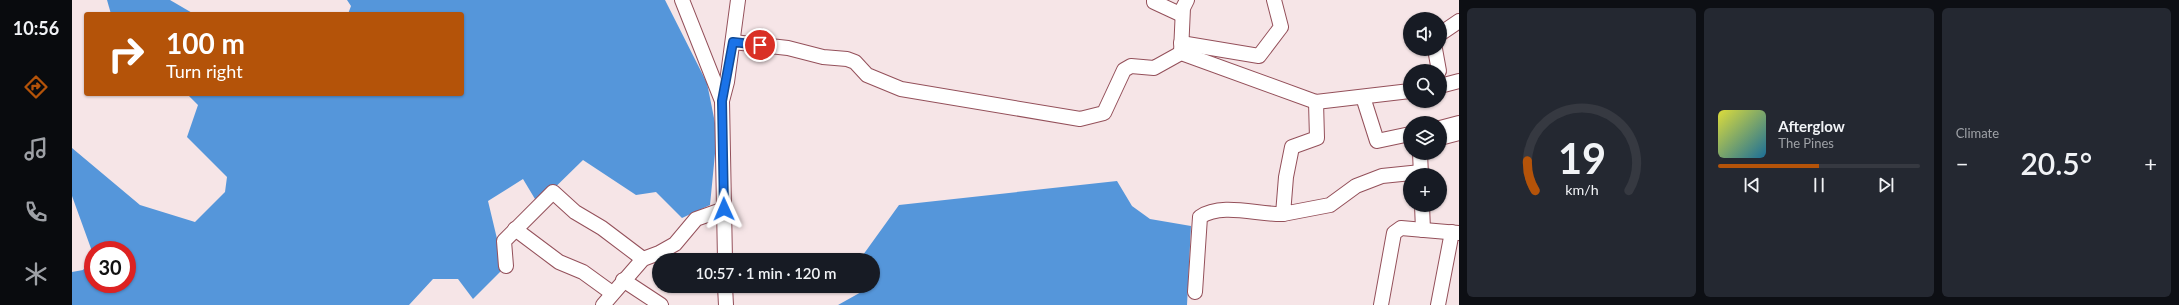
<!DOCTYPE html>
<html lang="en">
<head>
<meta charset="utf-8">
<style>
	:root { --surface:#171b24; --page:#242831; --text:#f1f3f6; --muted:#9ea1a6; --line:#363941; --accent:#b45309 }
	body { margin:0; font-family:Lato,sans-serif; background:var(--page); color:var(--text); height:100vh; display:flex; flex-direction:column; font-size:15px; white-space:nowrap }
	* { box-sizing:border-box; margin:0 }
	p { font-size:13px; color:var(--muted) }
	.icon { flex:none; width:22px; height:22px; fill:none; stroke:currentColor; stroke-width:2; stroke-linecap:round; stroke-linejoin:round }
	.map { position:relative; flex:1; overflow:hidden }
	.details { display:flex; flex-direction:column; gap:8px; padding:8px; background:#0d0f14; width:720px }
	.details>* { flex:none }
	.banner { position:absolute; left:12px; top:12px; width:380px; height:84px; border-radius:4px; box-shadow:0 1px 3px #0004; background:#b45309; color:#fff; overflow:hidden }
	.controls { position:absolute; left:1331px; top:12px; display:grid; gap:8px }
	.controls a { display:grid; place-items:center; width:44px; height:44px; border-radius:50%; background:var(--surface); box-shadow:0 1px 3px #0004; font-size:20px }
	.speed { position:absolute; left:12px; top:241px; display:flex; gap:8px; font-size:20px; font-weight:700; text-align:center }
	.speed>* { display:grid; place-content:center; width:52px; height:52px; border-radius:50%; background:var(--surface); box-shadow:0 1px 3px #0004; line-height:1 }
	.speed .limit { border:6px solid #d22; background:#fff; color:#111 }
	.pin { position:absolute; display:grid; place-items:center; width:34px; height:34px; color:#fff; margin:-17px; border:2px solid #fff; border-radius:50%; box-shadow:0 1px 4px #0007 }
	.me { position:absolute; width:44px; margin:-22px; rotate:359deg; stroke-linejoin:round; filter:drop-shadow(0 0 3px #0008) }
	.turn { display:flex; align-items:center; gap:14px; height:84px; padding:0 16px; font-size:18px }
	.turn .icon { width:52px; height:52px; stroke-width:2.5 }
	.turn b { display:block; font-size:28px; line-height:34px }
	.big { font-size:30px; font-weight:600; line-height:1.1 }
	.details .card { flex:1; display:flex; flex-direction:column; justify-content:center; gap:6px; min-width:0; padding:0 14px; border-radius:6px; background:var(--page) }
	.details .dial { align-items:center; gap:0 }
	.dial svg { height:104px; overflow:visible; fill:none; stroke:var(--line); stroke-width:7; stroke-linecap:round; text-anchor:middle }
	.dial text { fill:var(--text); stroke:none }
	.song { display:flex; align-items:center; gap:12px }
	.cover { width:48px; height:48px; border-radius:6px; background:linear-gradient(135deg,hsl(60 70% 55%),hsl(200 70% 35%)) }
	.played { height:4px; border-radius:2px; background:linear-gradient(90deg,var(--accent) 50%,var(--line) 50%) }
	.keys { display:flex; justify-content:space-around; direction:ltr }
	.heat { display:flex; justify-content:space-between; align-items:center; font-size:22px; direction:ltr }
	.details .tiles { flex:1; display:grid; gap:8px; grid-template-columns:repeat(3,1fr) }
	.trip { position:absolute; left:580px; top:253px; width:228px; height:40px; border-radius:20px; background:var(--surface); box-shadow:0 1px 3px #0004; font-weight:600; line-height:40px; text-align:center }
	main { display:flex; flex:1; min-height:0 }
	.menu { display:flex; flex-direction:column; width:72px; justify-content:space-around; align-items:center; background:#090b0e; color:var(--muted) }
	.menu .icon { width:28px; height:28px }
	.menu .active { color:var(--accent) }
	.menu b { font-size:18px; color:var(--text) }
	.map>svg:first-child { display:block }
</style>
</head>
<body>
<main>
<nav class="menu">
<b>10:56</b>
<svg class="icon active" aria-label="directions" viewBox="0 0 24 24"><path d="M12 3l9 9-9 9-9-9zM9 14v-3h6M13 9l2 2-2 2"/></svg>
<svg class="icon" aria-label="music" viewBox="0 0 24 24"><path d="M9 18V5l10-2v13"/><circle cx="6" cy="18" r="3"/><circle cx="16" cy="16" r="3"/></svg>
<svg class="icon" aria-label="phone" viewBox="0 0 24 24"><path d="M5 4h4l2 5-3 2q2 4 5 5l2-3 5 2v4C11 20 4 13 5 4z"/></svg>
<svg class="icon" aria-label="climate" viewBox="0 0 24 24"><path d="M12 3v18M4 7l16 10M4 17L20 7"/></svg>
</nav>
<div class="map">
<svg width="1387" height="305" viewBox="0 0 1387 305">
	<rect width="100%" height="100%" fill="#f6e5e7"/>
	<g fill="#5596da">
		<path d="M35,0H98L122,14H39Z"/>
		<path d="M275,0H593L635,83L645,133L638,205L610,218L584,192L564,195L511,160L466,204L451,179L416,201L432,268L401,299L386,279H361L337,305H0V272L11,270L21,258V284H55V250H21V254L0,196V148L68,205L123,222L153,192L155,177L115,137L126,105L115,94H390V14H276L279,6Z"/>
		<path d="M1045,181L1060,206L1078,219L1119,226L1115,305H766L791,291V286H801V260H791V255L827,205Z"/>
	</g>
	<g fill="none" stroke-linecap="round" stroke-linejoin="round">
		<defs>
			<g id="minor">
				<path d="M610,0L650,101L653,260"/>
				<path d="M1082,0V2L1110,15"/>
				<path d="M1368,34L1387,21"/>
				<path d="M661,42L716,48L751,57L775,59L783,62L795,75L829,89L1008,119L1032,113L1052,70L1059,66L1082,68L1109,53L1244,102L1338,91"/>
				<path d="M1109,43L1187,56L1209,27L1202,0"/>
				<path d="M1363,49L1367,71"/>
				<path d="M1109,52L1111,8L1115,0"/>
				<path d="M1368,86L1387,81"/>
				<path d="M1291,97L1305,141L1338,134"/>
				<path d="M650,101L655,82L666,0"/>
				<path d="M1244,102L1245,138L1220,147L1214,177L1211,214L1258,205L1284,186L1310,176L1349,172"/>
				<path d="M1368,128L1387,123"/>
				<path d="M1368,138L1387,133"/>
				<path d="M1348,153L1349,175"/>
				<path d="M1350,205L1351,230"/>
				<path d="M443,229L487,262L511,272L540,293"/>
				<path d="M434,266L432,241L481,192L503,212L530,228L571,259"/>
				<path d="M551,280L589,305"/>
				<path d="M653,286L654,305"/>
				<path d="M1123,292L1128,217C1150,202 1186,215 1211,214"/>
				<path d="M531,305L571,259L587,253L603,244L624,219L652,209"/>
				<path d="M1309,305L1322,233L1329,228L1387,233"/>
				<path d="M1366,305L1380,232"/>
			</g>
		</defs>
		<use href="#minor" stroke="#94505a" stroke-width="16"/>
		<use href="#minor" stroke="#fff" stroke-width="14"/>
	</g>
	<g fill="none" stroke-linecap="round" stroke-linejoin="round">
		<defs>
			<path id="route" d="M652,209L650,101L661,42L688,45"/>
		</defs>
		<use href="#route" stroke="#114b97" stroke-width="10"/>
		<use href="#route" stroke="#1a73e8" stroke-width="7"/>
	</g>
</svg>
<div class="controls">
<a><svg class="icon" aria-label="sound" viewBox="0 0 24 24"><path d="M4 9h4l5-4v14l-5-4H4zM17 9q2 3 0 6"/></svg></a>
<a><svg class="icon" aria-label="search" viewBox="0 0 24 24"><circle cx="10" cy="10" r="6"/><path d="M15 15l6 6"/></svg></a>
<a><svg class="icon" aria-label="layers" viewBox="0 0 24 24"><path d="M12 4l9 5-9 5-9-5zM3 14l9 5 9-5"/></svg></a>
<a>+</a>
</div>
<div class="speed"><div class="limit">30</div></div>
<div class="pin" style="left:688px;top:45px;background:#d93025"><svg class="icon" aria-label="arrive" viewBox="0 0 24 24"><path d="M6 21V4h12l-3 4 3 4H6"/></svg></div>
<svg class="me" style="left:652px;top:209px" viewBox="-20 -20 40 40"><path d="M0-17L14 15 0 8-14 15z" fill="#1a73e8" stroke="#fff" stroke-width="4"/></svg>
<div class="trip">10:57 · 1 min · 120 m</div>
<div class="banner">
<div class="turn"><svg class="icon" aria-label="right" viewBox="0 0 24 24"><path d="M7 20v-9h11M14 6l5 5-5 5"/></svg><div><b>100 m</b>Turn right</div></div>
</div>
</div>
<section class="details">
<div class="tiles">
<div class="card dial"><svg viewBox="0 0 100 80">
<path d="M14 69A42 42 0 1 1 86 69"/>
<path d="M14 69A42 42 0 0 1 8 46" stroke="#b45309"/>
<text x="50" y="56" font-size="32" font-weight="700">19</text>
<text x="50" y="72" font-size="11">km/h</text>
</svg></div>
<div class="card">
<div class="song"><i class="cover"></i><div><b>Afterglow</b><p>The Pines</p></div></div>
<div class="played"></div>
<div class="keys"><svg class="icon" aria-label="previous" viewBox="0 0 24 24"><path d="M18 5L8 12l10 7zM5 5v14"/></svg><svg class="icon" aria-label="pause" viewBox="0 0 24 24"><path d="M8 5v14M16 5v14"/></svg><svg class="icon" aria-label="next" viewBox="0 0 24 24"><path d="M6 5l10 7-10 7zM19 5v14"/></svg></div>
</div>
<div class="card"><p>Climate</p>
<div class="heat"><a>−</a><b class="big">20.5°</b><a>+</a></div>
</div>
</div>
</section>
</main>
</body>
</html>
